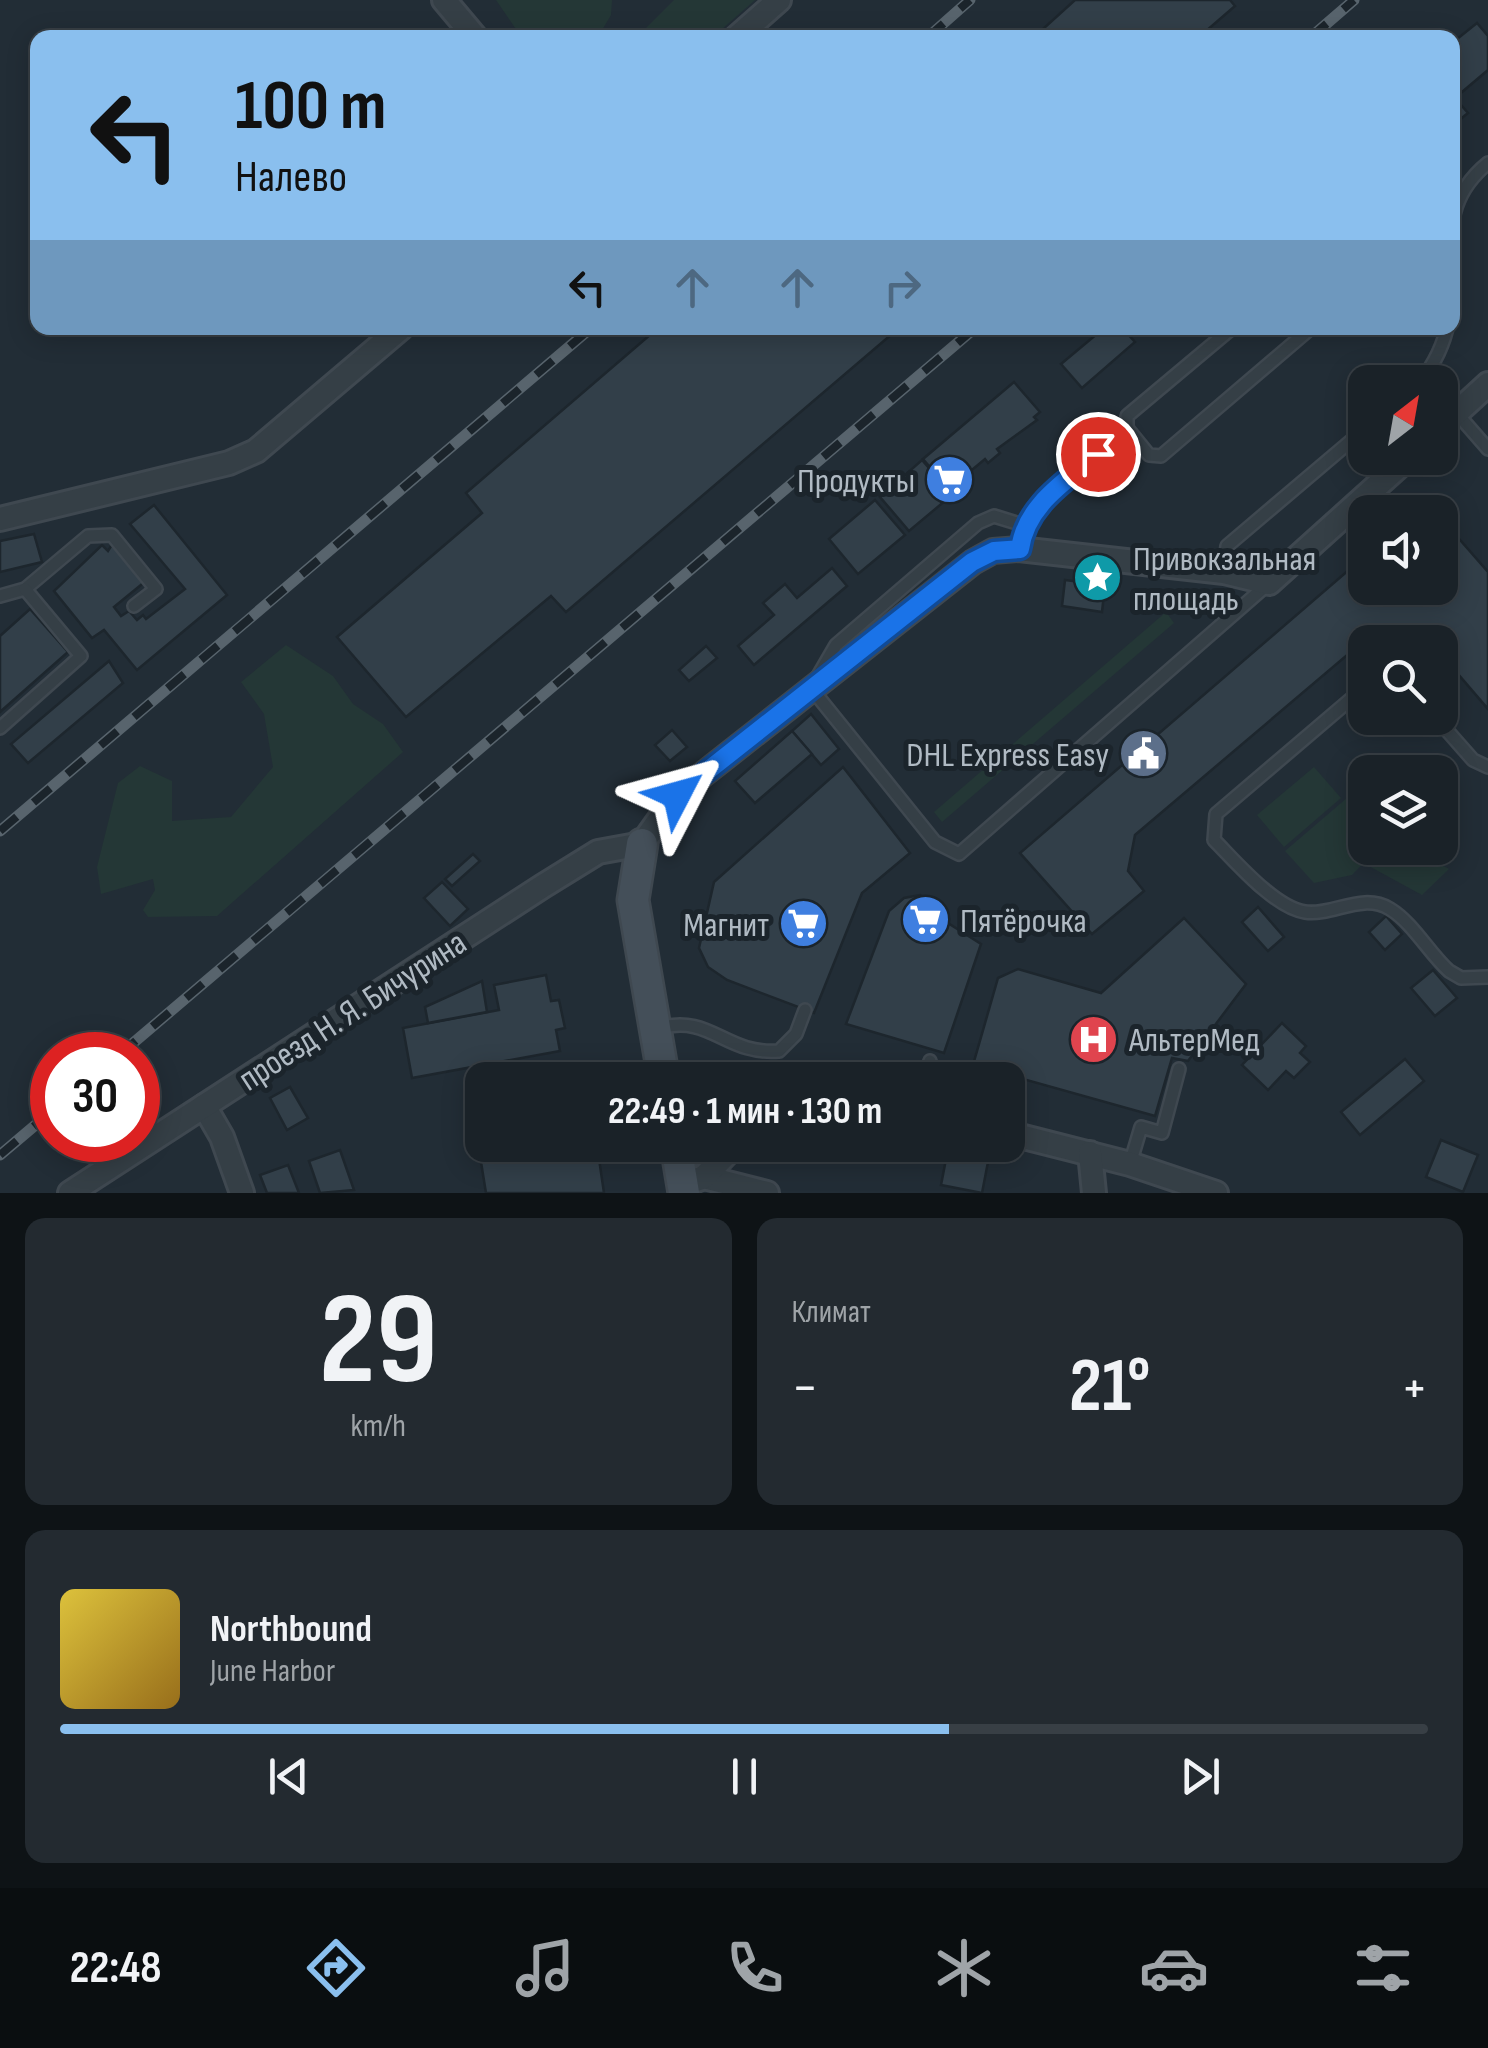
<!DOCTYPE html>
<html lang="ru">
<head>
<meta charset="utf-8">
<style>
	:root { --surface:#1a2228; --page:#232a30; --text:#f1f3f6; --muted:#9fa4a8; --line:#383f45; --accent:#8abfee }
	body { margin:0; font-family:"Sofia Sans Condensed",sans-serif; background:var(--page); color:var(--text); height:100vh; display:flex; flex-direction:column; font-size:38px; white-space:nowrap }
	* { box-sizing:border-box; margin:0 }
	p { font-size:32px; color:var(--muted) }
	.icon { flex:none; width:55px; height:55px; fill:none; stroke:currentColor; stroke-width:2; stroke-linecap:round; stroke-linejoin:round }
	.map { position:relative; height:1193px; overflow:hidden }
	.details { display:flex; flex-direction:column; gap:25px; padding:25px; background:#0e1316; flex:1 }
	.details>* { flex:none }
	.hud { position:absolute; left:30px; top:30px; width:1430px; height:305px; border-radius:20px; box-shadow:0 5px 25px #0003,0 0 0 2px var(--line); background:#8abfee; color:#111; overflow:hidden }
	.needle { width:65px; rotate:31deg }
	.tools { position:absolute; left:1348px; top:365px; display:grid; gap:20px }
	.tools a { display:grid; place-items:center; width:110px; height:110px; border-radius:20px; background:var(--surface); box-shadow:0 5px 25px #0003,0 0 0 2px var(--line); font-size:50px }
	.speed { position:absolute; left:30px; top:1032px; display:flex; gap:20px; font-size:50px; font-weight:700; text-align:center }
	.speed>* { display:grid; place-content:center; width:130px; height:130px; border-radius:50%; background:var(--surface); box-shadow:0 5px 25px #0003,0 0 0 2px var(--line); line-height:1 }
	.speed .limit { border:15px solid #d22; background:#fff; color:#111 }
	.pin { position:absolute; display:grid; place-items:center; width:85px; height:85px; color:#fff; margin:-42px; border:5px solid #fff; border-radius:50%; box-shadow:0 2px 10px #0007 }
	.me { position:absolute; width:110px; margin:-55px; rotate:51deg; stroke-linejoin:round; filter:drop-shadow(0 0 8px #0008) }
	.turn { display:flex; align-items:center; gap:35px; height:210px; padding:0 40px; font-size:45px }
	.turn .icon { width:130px; height:130px; stroke-width:2.5 }
	.turn b { display:block; font-size:70px; line-height:85px }
	.lanes { display:flex; align-items:center; height:95px; padding:0 40px; background:#0003; justify-content:center; gap:50px; direction:ltr }
	.lanes .off { opacity:.35 }
	.big { font-size:75px; font-weight:700; line-height:1.1 }
	.details .widget { flex:1; display:flex; flex-direction:column; justify-content:center; gap:15px; min-width:0; padding:0 35px; border-radius:20px; background:var(--page) }
	.details .dial { align-items:center; gap:0 }
	.dial b { font-size:130px; line-height:1 }
	.song { display:flex; align-items:center; gap:30px }
	.cover { width:120px; height:120px; border-radius:15px; background:linear-gradient(135deg,hsl(50 70% 55%),hsl(40 70% 35%)) }
	.played { height:10px; border-radius:5px; background:linear-gradient(90deg,var(--accent) 65%,var(--line) 65%) }
	.keys { display:flex; justify-content:space-around; direction:ltr }
	.heat { display:flex; justify-content:space-between; align-items:center; font-size:55px; direction:ltr }
	.details .tiles { flex:1; display:grid; gap:25px; grid-template-columns:1fr 1fr }
	.widget:last-child { grid-column:span 2 }
	.trip { position:absolute; left:465px; top:1062px; width:560px; height:100px; border-radius:20px; background:var(--surface); box-shadow:0 5px 25px #0003,0 0 0 2px var(--line); font-weight:700; line-height:100px; text-align:center }
	.tab-bar { display:flex; height:160px; justify-content:space-around; align-items:center; background:#0a0e10; color:var(--muted) }
	.tab-bar .icon { width:70px; height:70px }
	.tab-bar .selected { color:var(--accent) }
	.tab-bar b { font-size:45px; color:var(--text) }
	.map>svg:first-child { display:block }
</style>
</head>
<body>
<div class="map">
<svg width="1488" height="1193" viewBox="0 0 1488 1193">
	<rect width="100%" height="100%" fill="#222d36"/>
	<g fill="#243736">
		<path d="M496,0H612L611,15L598,37L522,38Z"/>
		<path d="M674,0H755L713,37H637Z"/>
		<path d="M1166,612L1174,623L942,822L934,812Z"/>
		<path d="M286,645L333,676L353,704L383,724L403,752L217,916L148,917L143,910L155,890L153,879L101,894L97,867L118,783L140,766L172,781V821L231,817L273,767L264,714L241,682Z"/>
		<path d="M1314,767L1341,798L1284,847L1257,815Z"/>
		<path d="M1347,798L1365,818V848H1378L1352,875L1314,883L1285,851Z"/>
		<path d="M1384,848H1411L1449,869L1422,895L1367,865Z"/>
	</g>
	<g fill="#323f49" stroke="#1d262d" stroke-width="2.5">
		<path d="M1075,0H1230L1235,6L1198,38H1033Z"/>
		<path d="M1477,23L1488,36V70L1455,98L1468,113L1452,126V43Z"/>
		<path d="M658,328H899L566,612L551,596L406,717L337,637L482,513L466,493Z"/>
		<path d="M1104,328H1122L1135,342L1082,388L1061,364Z"/>
		<path d="M1014,382L1040,412L1034,417L1037,420L997,449L1000,453L988,463L985,459L961,479L965,484L953,494L923,459Z"/>
		<path d="M922,460L952,495L909,531L880,497Z"/>
		<path d="M875,500L905,535L858,574L829,539Z"/>
		<path d="M154,505L227,595L137,670L104,630L92,638L54,591L102,545L108,551L113,543L147,580L114,607L121,616L129,611L137,620L143,615L146,619L185,589L130,524Z"/>
		<path d="M1440,517L1488,572V709L1440,653V642H1431L1420,630L1379,628L1135,835L1128,871L1144,891L1092,934L1020,853L1365,556V588H1440Z"/>
		<path d="M34,534L42,562L0,572V541Z"/>
		<path d="M832,568L847,586L754,665L738,646L774,615L763,603L785,584L797,598Z"/>
		<path d="M1065,580L1105,585L1102,612L1062,606Z"/>
		<path d="M30,609L68,652L0,712V636Z"/>
		<path d="M706,646L717,658L689,681L679,670Z"/>
		<path d="M109,661L123,683L28,763L11,744Z"/>
		<path d="M811,714L839,749L821,765L792,731Z"/>
		<path d="M672,730L687,747L670,761L655,745Z"/>
		<path d="M792,731L812,754L755,803L735,781Z"/>
		<path d="M843,767L910,853L862,893L814,1013L727,980L708,967L699,948L714,882Z"/>
		<path d="M473,854L480,861L452,886L445,879Z"/>
		<path d="M442,882L468,909L450,926L424,898Z"/>
		<path d="M920,895L936,906L948,923L981,944L944,1053L846,1024L889,911L904,898Z"/>
		<path d="M1258,907L1284,937L1268,951L1242,922Z"/>
		<path d="M1386,916L1402,934L1385,950L1369,932Z"/>
		<path d="M1184,918L1246,984L1188,1061L1172,1058L1155,1116L973,1065L998,978L1018,969L1101,993Z"/>
		<path d="M1433,970L1457,998L1435,1016L1411,988Z"/>
		<path d="M546,975L551,1001L559,1000L565,1028L556,1030L560,1051L412,1078L403,1028L499,1010L494,985Z"/>
		<path d="M482,981L487,1012L428,1023L425,1007Z"/>
		<path d="M1282,1023L1306,1046L1300,1053L1310,1062L1294,1078L1286,1071L1268,1090L1242,1065Z"/>
		<path d="M1405,1059L1424,1081L1360,1135L1341,1112Z"/>
		<path d="M290,1087L308,1118L287,1130L270,1098Z"/>
		<path d="M482,1123V1145H597L604,1193H486L475,1125Z"/>
		<path d="M1441,1140L1478,1155L1463,1192L1426,1177Z"/>
		<path d="M340,1150L354,1190L320,1193L309,1161Z"/>
		<path d="M947,1154L988,1162L982,1193L941,1185Z"/>
		<path d="M288,1165L299,1193H267L260,1175Z"/>
	</g>
	<g fill="none" stroke-linecap="round" stroke-linejoin="round">
		<defs>
			<g id="lane">
				<path d="M1420,382C1488,297 1412,225 1488,163"/>
				<path d="M1440,394L1488,449"/>
				<path d="M1127,428L1149,455L1161,456L1311,328"/>
				<path d="M1023,525L994,516L978,523L836,645L811,688L935,842L959,854L1268,584"/>
				<path d="M1019,549L1023,525L1038,506L1127,428V416L1232,328"/>
				<path d="M1224,572L1227,546L1365,429"/>
				<path d="M0,596L25,589L88,536L112,535L156,589L134,606"/>
				<path d="M1365,687L1216,814L1214,840C1235,861 1275,908 1305,912C1333,916 1362,892 1390,909C1413,923 1429,953 1449,971L1461,978L1488,977"/>
				<path d="M1436,718L1473,760L1488,767"/>
				<path d="M0,728L81,656L25,589"/>
				<path d="M659,1028C712,1014 724,1055 779,1051L796,1034L805,1010"/>
				<path d="M925,1080L930,1061"/>
				<path d="M1130,1164L1141,1127L1162,1133L1179,1069"/>
			</g>
			<g id="street">
				<path d="M444,0L476,38"/>
				<path d="M736,38L779,0"/>
				<path d="M1440,428L1488,384"/>
				<path d="M0,519L229,463L256,451L401,328"/>
				<path d="M204,1106L222,1137L242,1193"/>
				<path d="M1008,1133L1130,1164L1216,1193"/>
				<path d="M1090,1153L1094,1193"/>
				<path d="M704,1177L767,1193"/>
				<path d="M683,1185L704,1177L735,1145"/>
				<path d="M70,1193L543,886L598,852L642,844L677,795L973,562L993,551L1019,549L1224,572L1269,583L1408,458"/>
			</g>
			<g id="secondary">
				<path d="M642,844L633,900L664,1080"/>
				<path d="M676,1145L684,1193"/>
			</g>
		</defs>
		<use href="#lane" stroke="#3f4850" stroke-width="16"/>
		<use href="#street" stroke="#3f4850" stroke-width="28"/>
		<use href="#secondary" stroke="#3f4850" stroke-width="35"/>
		<use href="#lane" stroke="#353f46" stroke-width="11"/>
		<use href="#street" stroke="#353f46" stroke-width="22"/>
		<use href="#secondary" stroke="#444f59" stroke-width="30"/>
		<defs>
			<g id="rail">
				<path d="M927,38L970,0"/>
				<path d="M1310,38L1354,0"/>
				<path d="M0,831L591,328"/>
				<path d="M119,1055L975,328"/>
				<path d="M0,1155L52,1111"/>
			</g>
		</defs>
		<use href="#rail" stroke="#58646d" stroke-width="11"/>
		<use href="#rail" stroke="#1b242b" stroke-width="8" stroke-dasharray="22" stroke-linecap="butt"/>
	</g>
	<g fill="none" stroke-linecap="round" stroke-linejoin="round">
		<defs>
			<path id="route" d="M677,795L972,562L994,551L1020,549C1026,505 1065,482 1098,454"/>
		</defs>
		<use href="#route" stroke="#114b97" stroke-width="25"/>
		<use href="#route" stroke="#1a73e8" stroke-width="18"/>
	</g>
	<defs>
		<symbol id="supermarket-disc" viewBox="-11 -11 22 22"><circle r="9.5" fill="#3f7fe0" stroke="#1b242b"/><path d="M-6-5.5h2.5l.6 2H6L4.5 2H-2.5L-4.4-4H-6ZM-1.5 3.2a1.3 1.3 0 1 0 .1 0ZM3 3.2a1.3 1.3 0 1 0 .1 0Z" fill="#fff"/></symbol>
		<symbol id="sight-disc" viewBox="-11 -11 22 22"><circle r="9.5" fill="#0f9aa8" stroke="#1b242b"/><path d="M0-6L1.8-2.2L6-1.7L2.9 1.2L3.7 5.4L0 3.3L-3.7 5.4L-2.9 1.2L-6-1.7L-1.8-2.2Z" fill="#fff"/></symbol>
		<symbol id="civic-disc" viewBox="-11 -11 22 22"><circle r="9.5" fill="#5c6f8a" stroke="#1b242b"/><path d="M-.6-6.5H3V-4.5H.6V-3L4-1V1h2V6H-6V1h2V-1L-.6-3ZM-1.2 2.5V6h2.4V2.5Z" fill="#fff"/></symbol>
		<symbol id="hospital-disc" viewBox="-11 -11 22 22"><circle r="9.5" fill="#e0444e" stroke="#1b242b"/><path d="M-5-5h3v3.5h4V-5h3V5h-3V1.5h-4V5h-3Z" fill="#fff"/></symbol>
	</defs>
	<g fill-rule="evenodd">
		<use href="#supermarket-disc" x="922" y="452" width="55" height="55"/>
		<use href="#sight-disc" x="1070" y="550" width="55" height="55"/>
		<use href="#civic-disc" x="1116" y="726" width="55" height="55"/>
		<use href="#supermarket-disc" x="898" y="892" width="55" height="55"/>
		<use href="#supermarket-disc" x="776" y="896" width="55" height="55"/>
		<use href="#hospital-disc" x="1066" y="1012" width="55" height="55"/>
	</g>
	<g text-anchor="middle" stroke-width="10" stroke-linejoin="round" paint-order="stroke">
		<g font-size="35" fill="#b0bac3" stroke="#1b242b" text-anchor="end">
			<text x="915" y="492">Продукты</text>
			<text x="1133" y="570" text-anchor="start">Привокзальная<tspan x="1133" dy="40">площадь</tspan></text>
			<text x="1109" y="766">DHL Express Easy</text>
			<text x="960" y="932" text-anchor="start">Пятёрочка</text>
			<text x="769" y="936">Магнит</text>
			<text x="1129" y="1051" text-anchor="start">АльтерМед</text>
		</g>
		<g font-size="35" fill="#b0bac3" stroke="#1b242b">
			<text transform="translate(352 1010) rotate(-33)" y="12">проезд Н. Я. Бичурина</text>
		</g>
	</g>
</svg>
<div class="tools">
<a><svg class="needle" viewBox="-14 -14 28 28"><path d="M0-13l5 13h-10z" fill="#e53935"/><path d="M0 13l5-13h-10z" fill="#9fa4a8"/></svg></a>
<a><svg class="icon" aria-label="sound" viewBox="0 0 24 24"><path d="M4 9h4l5-4v14l-5-4H4zM17 9q2 3 0 6"/></svg></a>
<a><svg class="icon" aria-label="search" viewBox="0 0 24 24"><circle cx="10" cy="10" r="6"/><path d="M15 15l6 6"/></svg></a>
<a><svg class="icon" aria-label="layers" viewBox="0 0 24 24"><path d="M12 4l9 5-9 5-9-5zM3 14l9 5 9-5"/></svg></a>
</div>
<div class="speed"><div class="limit">30</div></div>
<div class="pin" style="left:1098px;top:454px;background:#d93025"><svg class="icon" aria-label="arrive" viewBox="0 0 24 24"><path d="M6 21V4h12l-3 4 3 4H6"/></svg></div>
<svg class="me" style="left:677px;top:795px" viewBox="-20 -20 40 40"><path d="M0-17L14 15 0 8-14 15z" fill="#1a73e8" stroke="#fff" stroke-width="4"/></svg>
<div class="trip">22:49 · 1 мин · 130 m</div>
<div class="hud">
<div class="turn"><svg class="icon" aria-label="left" viewBox="0 0 24 24"><path d="M17 20v-9H6M10 6l-5 5 5 5"/></svg><div><b>100 m</b>Налево</div></div>
<div class="lanes"><svg class="icon" aria-label="left" viewBox="0 0 24 24"><path d="M17 20v-9H6M10 6l-5 5 5 5"/></svg><svg class="icon off" aria-label="ahead" viewBox="0 0 24 24"><path d="M12 20V5M6 11l6-6 6 6"/></svg><svg class="icon off" aria-label="ahead" viewBox="0 0 24 24"><path d="M12 20V5M6 11l6-6 6 6"/></svg><svg class="icon off" aria-label="right" viewBox="0 0 24 24"><path d="M7 20v-9h11M14 6l5 5-5 5"/></svg></div>
</div>
</div>
<section class="details">
<div class="tiles">
<div class="widget dial"><b>29</b><p>km/h</p></div>
<div class="widget"><p>Климат</p>
<div class="heat"><a>−</a><b class="big">21°</b><a>+</a></div>
</div>
<div class="widget">
<div class="song"><i class="cover"></i><div><b>Northbound</b><p>June Harbor</p></div></div>
<div class="played"></div>
<div class="keys"><svg class="icon" aria-label="previous" viewBox="0 0 24 24"><path d="M18 5L8 12l10 7zM5 5v14"/></svg><svg class="icon" aria-label="pause" viewBox="0 0 24 24"><path d="M8 5v14M16 5v14"/></svg><svg class="icon" aria-label="next" viewBox="0 0 24 24"><path d="M6 5l10 7-10 7zM19 5v14"/></svg></div>
</div>
</div>
</section>
<nav class="tab-bar">
<b>22:48</b>
<svg class="icon selected" aria-label="directions" viewBox="0 0 24 24"><path d="M12 3l9 9-9 9-9-9zM9 14v-3h6M13 9l2 2-2 2"/></svg>
<svg class="icon" aria-label="music" viewBox="0 0 24 24"><path d="M9 18V5l10-2v13"/><circle cx="6" cy="18" r="3"/><circle cx="16" cy="16" r="3"/></svg>
<svg class="icon" aria-label="phone" viewBox="0 0 24 24"><path d="M5 4h4l2 5-3 2q2 4 5 5l2-3 5 2v4C11 20 4 13 5 4z"/></svg>
<svg class="icon" aria-label="climate" viewBox="0 0 24 24"><path d="M12 3v18M4 7l16 10M4 17L20 7"/></svg>
<svg class="icon" aria-label="car" viewBox="0 0 24 24"><path d="M5 17H2v-5l4-1 3-4h7l3 4 3 1v5h-3M9 17h6M6 11h13"/><circle cx="7" cy="17" r="2"/><circle cx="17" cy="17" r="2"/></svg>
<svg class="icon" aria-label="filters" viewBox="0 0 24 24"><path d="M4 7h16M4 17h16"/><circle cx="9" cy="7" r="2"/><circle cx="15" cy="17" r="2"/></svg>
</nav>
</body>
</html>
